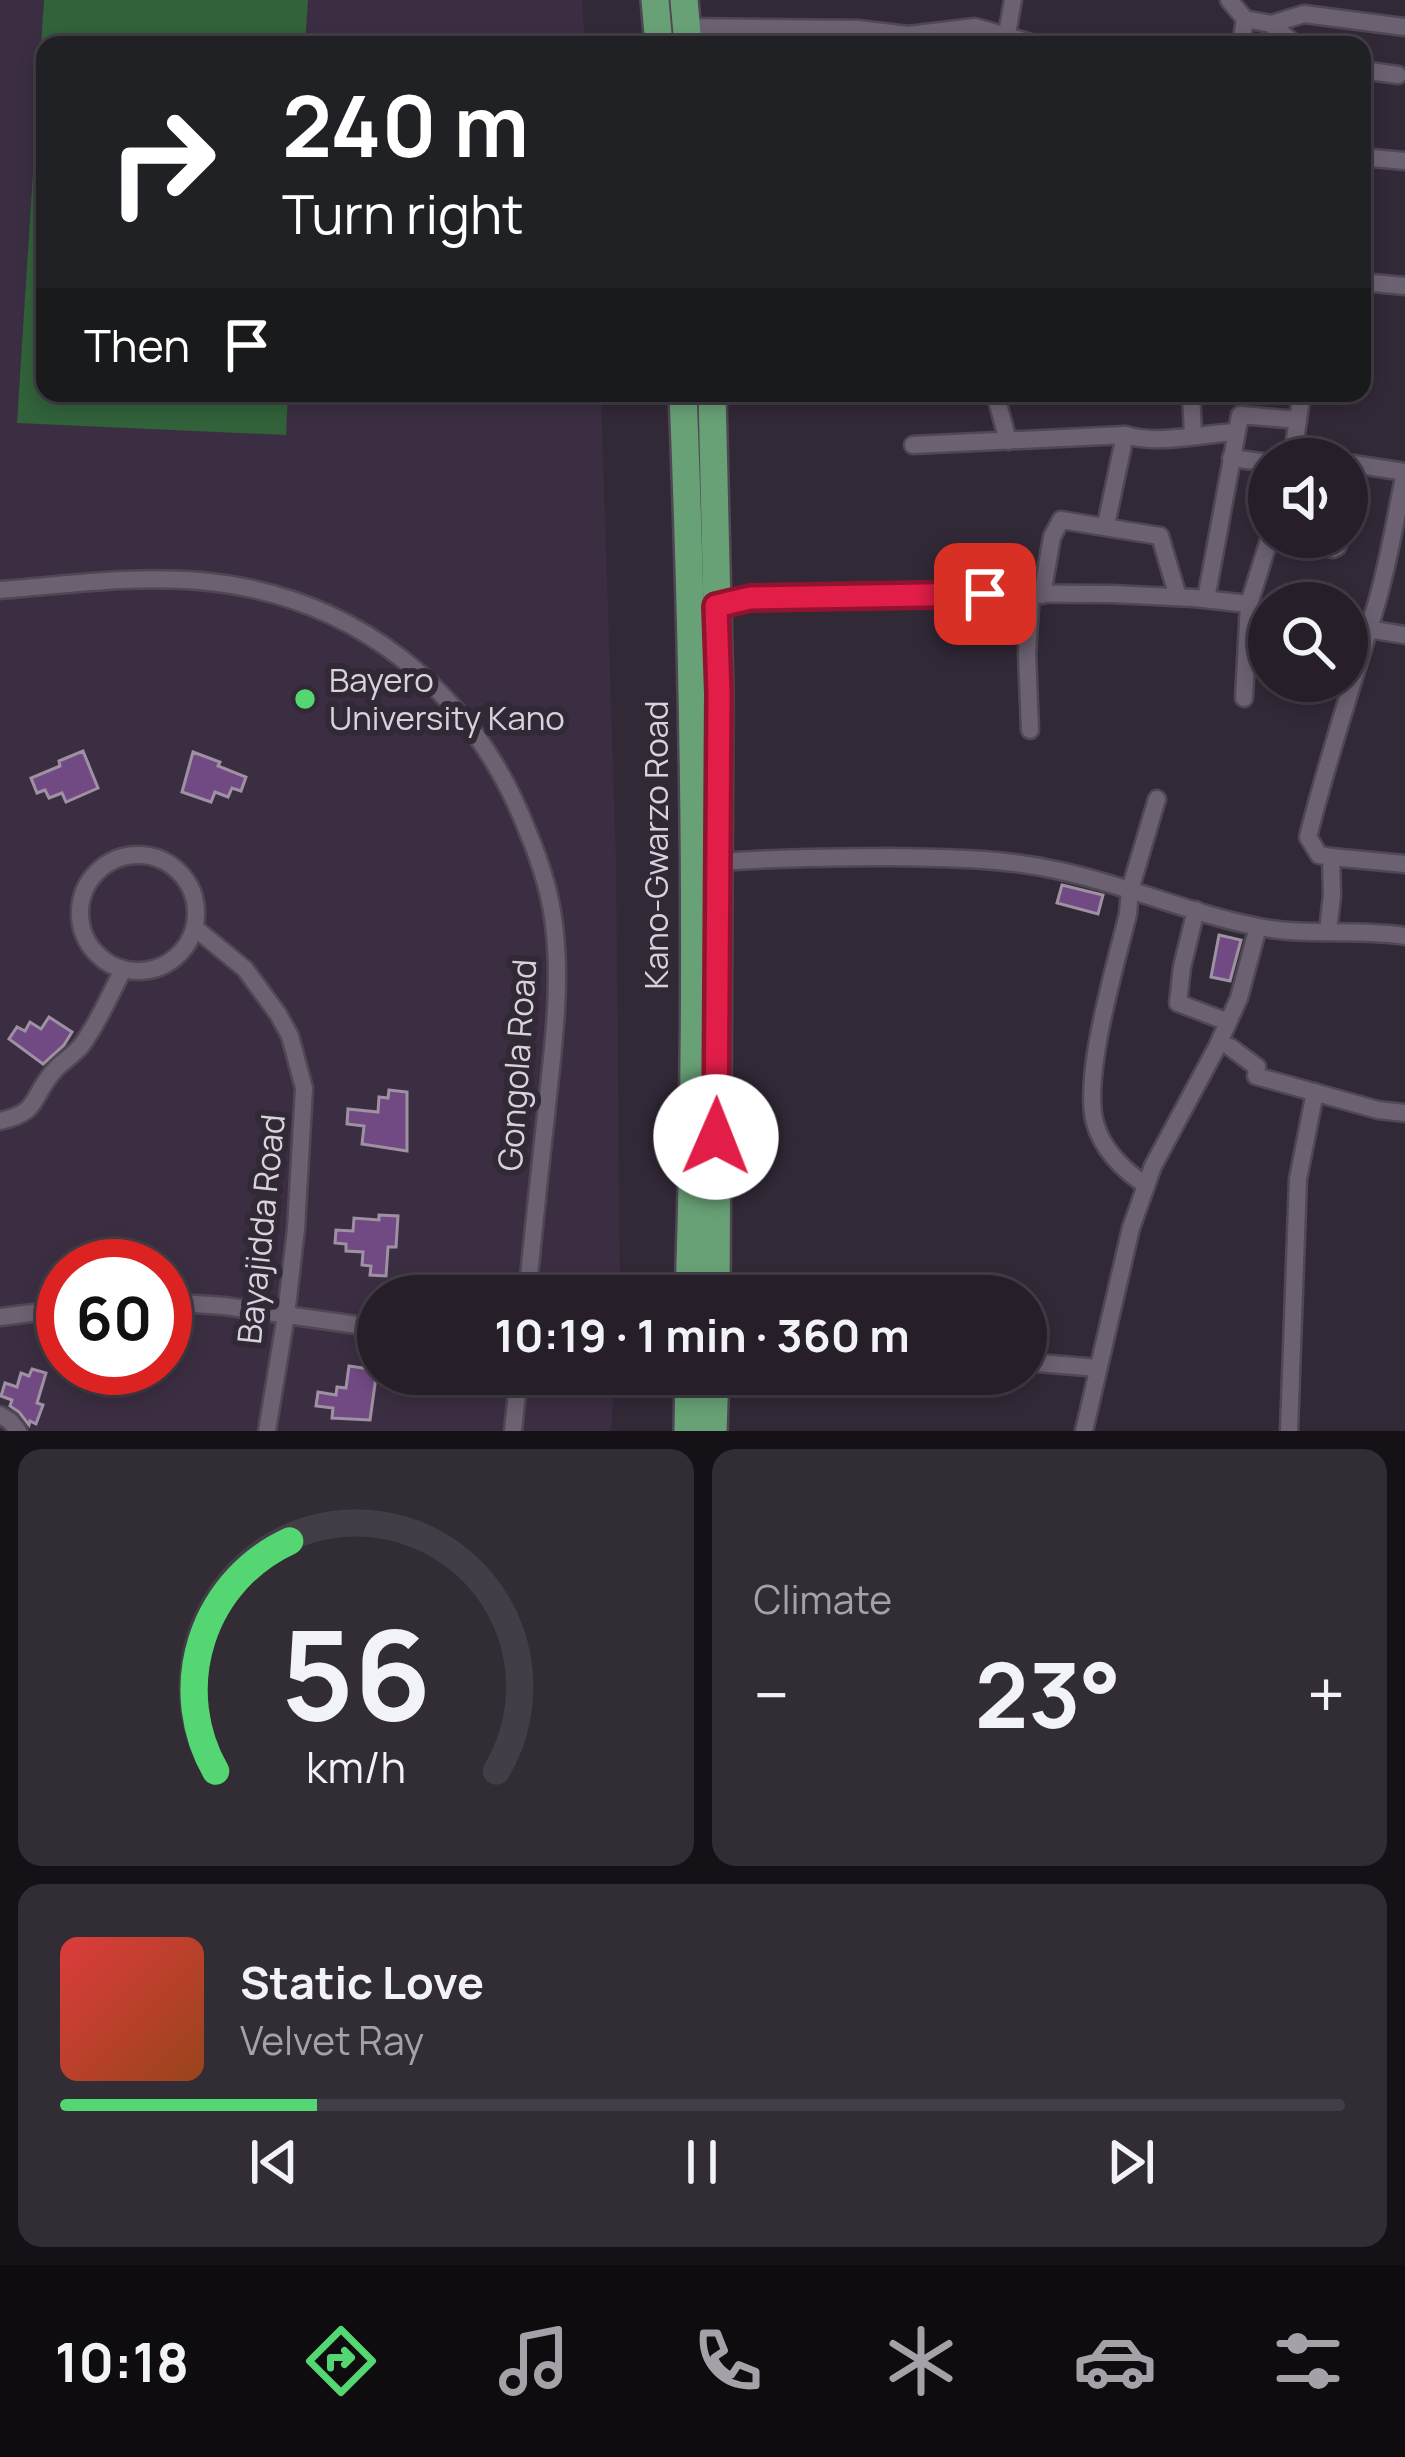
<!DOCTYPE html>
<html lang="en">
<head>
<meta charset="utf-8">
<style>
	:root { --surface:#261f29; --page:#322c35; --text:#f1f3f6; --muted:#a4a2a8; --line:#423d46; --accent:#54d672 }
	body { margin:0; font-family:Manrope,sans-serif; background:var(--page); color:var(--text); height:100vh; display:flex; flex-direction:column; font-size:45px; white-space:nowrap }
	* { box-sizing:border-box; margin:0 }
	p { font-size:39px; color:var(--muted) }
	.icon { flex:none; width:66px; height:66px; fill:none; stroke:currentColor; stroke-width:2; stroke-linecap:round; stroke-linejoin:round }
	.map { position:relative; height:1431px; overflow:hidden }
	.side { display:flex; flex-direction:column; gap:18px; padding:18px; background:#151117; flex:1 }
	.side>* { flex:none }
	.guide { position:absolute; left:36px; top:36px; width:1335px; height:366px; border-radius:24px; box-shadow:0 6px 18px #0003,0 0 0 3px var(--line); background:#202124; color:#fff; overflow:hidden }
	.tools { position:absolute; left:1248px; top:438px; display:grid; gap:24px }
	.tools a { display:grid; place-items:center; width:120px; height:120px; border-radius:50%; background:var(--surface); box-shadow:0 6px 18px #0003,0 0 0 3px var(--line); font-size:60px }
	.speed { position:absolute; left:36px; top:1239px; display:flex; gap:24px; font-size:60px; font-weight:700; text-align:center }
	.speed>* { display:grid; place-content:center; width:156px; height:156px; border-radius:50%; background:var(--surface); box-shadow:0 6px 18px #0003,0 0 0 3px var(--line); line-height:1 }
	.speed .limit { border:18px solid #d22; background:#fff; color:#111 }
	.pin { position:absolute; display:grid; place-items:center; width:102px; height:102px; color:#fff; margin:-51px; border-radius:24px; box-shadow:0 6px 18px #0006 }
	.me { position:absolute; width:132px; margin:-66px; rotate:1deg; stroke-linejoin:round; filter:drop-shadow(0 0 9px #0008) }
	.turn { display:flex; align-items:center; gap:42px; height:252px; padding:0 48px; font-size:54px }
	.turn .icon { width:156px; height:156px; stroke-width:2.5 }
	.turn b { display:block; font-size:84px; line-height:102px }
	.then { display:flex; align-items:center; height:114px; padding:0 48px; background:#0003; gap:24px; font-size:45px }
	.big { font-size:90px; font-weight:700; line-height:1.1 }
	.side .tile { flex:1; display:flex; flex-direction:column; justify-content:center; gap:18px; min-width:0; padding:0 42px; border-radius:24px; background:var(--page) }
	.side .dial { align-items:center; gap:0 }
	.dial svg { height:312px; overflow:visible; fill:none; stroke:var(--line); stroke-width:7; stroke-linecap:round; text-anchor:middle }
	.dial text { fill:var(--text); stroke:none }
	.song { display:flex; align-items:center; gap:36px }
	.cover { width:144px; height:144px; border-radius:18px; background:linear-gradient(135deg,hsl(0 70% 55%),hsl(20 70% 35%)) }
	.played { height:12px; border-radius:6px; background:linear-gradient(90deg,var(--accent) 20%,var(--line) 20%) }
	.keys { display:flex; justify-content:space-around; direction:ltr }
	.heat { display:flex; justify-content:space-between; align-items:center; font-size:66px; direction:ltr }
	.side .tiles { flex:1; display:grid; gap:18px; grid-template-columns:1fr 1fr }
	.tile:last-child { grid-column:span 2 }
	.trip { position:absolute; left:357px; top:1275px; width:690px; height:120px; border-radius:60px; background:var(--surface); box-shadow:0 6px 18px #0003,0 0 0 3px var(--line); font-weight:700; line-height:120px; text-align:center }
	.tab-bar { display:flex; height:192px; justify-content:space-around; align-items:center; background:#0f0c10; color:var(--muted) }
	.tab-bar .icon { width:84px; height:84px }
	.tab-bar .current { color:var(--accent) }
	.tab-bar b { font-size:54px; color:var(--text) }
	.map>svg:first-child { display:block }
</style>
</head>
<body>
<div class="map">
<svg width="1405" height="1431" viewBox="0 0 1405 1431">
	<rect width="100%" height="100%" fill="#322937"/>
	<path fill="#3b2e42" fill-rule="evenodd" d="M0,0H582L585,45H45V393H601L616,861L620,1296H378V1374H615L611,1431H0ZM63,1266H165V1368H63Z"/>
	<path fill="#31623a" d="M44,0H308L305,45H45V393H288L286,435L17,423Z"/>
	<g fill="#714a83" stroke="#9d91a2" stroke-width="3">
		<path d="M83,751L98,788L66,802L62,793L49,798L45,790L37,793L31,778L60,766L59,761Z"/>
		<path d="M193,752L220,762L218,766L246,777L241,791L232,788L228,797L215,792L211,802L182,792Z"/>
		<path d="M1062,885L1103,895L1098,914L1057,903Z"/>
		<path d="M1219,935L1241,940L1230,981L1211,977Z"/>
		<path d="M49,1017L72,1032L64,1045L43,1064L9,1039L17,1027L25,1031L30,1022L41,1029Z"/>
		<path d="M389,1090L407,1092V1151L362,1144L364,1126L347,1124L348,1109L378,1112L379,1097L388,1098Z"/>
		<path d="M379,1215L398,1216L396,1247H388L386,1276L370,1275L371,1266L362,1265L363,1252L346,1251V1244L335,1243L336,1230L353,1231L354,1218L379,1220Z"/>
		<path d="M349,1366L377,1370L370,1420L332,1418L333,1408L316,1406L318,1392L336,1395L337,1387L346,1388Z"/>
		<path d="M32,1369L46,1373L37,1403L43,1405L36,1424L30,1421L29,1425L19,1412L10,1406L12,1400L1,1396L5,1383L17,1387L21,1373L29,1376Z"/>
	</g>
	<g fill="none" stroke-linecap="round" stroke-linejoin="round">
		<defs>
			<g id="minor">
				<path d="M1229,0L1245,19L1271,24L1304,14L1405,27"/>
				<path d="M1271,24L1296,45"/>
				<path d="M686,27L858,29L908,35L975,27L1038,45"/>
				<path d="M1007,34L1013,0"/>
				<path d="M1241,45L1245,19"/>
				<path d="M1362,70L1398,75"/>
				<path d="M1362,157L1405,161"/>
				<path d="M1362,282L1405,286"/>
				<path d="M995,393L1008,441"/>
				<path d="M1191,393L1193,434"/>
				<path d="M913,445L1125,435C1158,445 1201,434 1236,432"/>
				<path d="M1294,454L1320,459"/>
				<path d="M1231,458L1269,463"/>
				<path d="M1292,459L1302,393"/>
				<path d="M1347,463L1405,472"/>
				<path d="M1347,524L1350,518"/>
				<path d="M1106,525L1125,435"/>
				<path d="M1281,537L1333,549L1337,547L1341,537"/>
				<path d="M0,590C66,585 133,575 199,581C352,594 472,688 527,830C541,863 552,898 555,934C561,994 552,1056 546,1115C539,1176 533,1236 527,1296"/>
				<path d="M1042,595L1052,537L1061,520L1160,536L1178,597"/>
				<path d="M1206,599L1240,415L1298,420"/>
				<path d="M716,606L750,598L939,593L1112,594L1194,598L1249,604"/>
				<path d="M1368,629L1405,635"/>
				<path d="M1244,698L1249,604L1270,537"/>
				<path d="M1030,730L1027,653L1031,595"/>
				<circle cx="138" cy="913" r="58"/>
				<path d="M1331,857L1405,864"/>
				<path d="M718,862C776,858 834,857 892,857C948,858 1001,858 1056,870C1125,884 1190,914 1259,927C1307,937 1357,928 1405,936"/>
				<path d="M1196,910L1182,967L1178,1003L1228,1022"/>
				<path d="M195,928L245,969L278,1014L290,1036L304,1088L296,1229L286,1315L267,1431"/>
				<path d="M1328,931L1332,895L1331,857L1319,855L1308,837C1328,757 1354,680 1377,602C1389,560 1396,516 1405,473"/>
				<path d="M1230,1047L1257,1067L1256,1076L1378,1110L1405,1113"/>
				<path d="M0,1121C40,1112 30,1099 53,1072C61,1062 73,1056 81,1046C98,1024 110,994 123,970"/>
				<path d="M1146,1185C1124,1171 1102,1149 1095,1123C1082,1077 1116,963 1128,914L1130,890L1157,799"/>
				<path d="M165,1302L224,1306L378,1328"/>
				<path d="M0,1317L63,1309"/>
				<path d="M1026,1362L1098,1368"/>
				<path d="M0,1415L10,1421L18,1431"/>
				<path d="M513,1431L519,1374"/>
				<path d="M1084,1431L1131,1228L1153,1166L1217,1047L1239,998L1258,927"/>
				<path d="M1289,1431L1298,1179L1315,1092"/>
			</g>
			<g id="primary">
				<path d="M655,0L659,45"/>
				<path d="M684,0L688,45"/>
				<path d="M683,393C695,693 699,996 689,1296"/>
				<path d="M712,393L719,694L716,1296"/>
				<path d="M688,1431L689,1374"/>
				<path d="M713,1431L715,1374"/>
			</g>
		</defs>
		<use href="#minor" stroke="#4f4753" stroke-width="21"/>
		<use href="#primary" stroke="#4f4753" stroke-width="32"/>
		<use href="#minor" stroke="#6c6171" stroke-width="16"/>
		<use href="#primary" stroke="#68a176" stroke-width="27"/>
	</g>
	<g fill="none" stroke-linecap="round" stroke-linejoin="round">
		<defs>
			<path id="route" d="M716,1137L719,694L716,606L750,598L985,594"/>
		</defs>
		<use href="#route" stroke="#92132f" stroke-width="30"/>
		<use href="#route" stroke="#e11d48" stroke-width="21"/>
	</g>
	<circle fill="#54d672" stroke="#322937" stroke-width="4.5" cx="305" cy="699" r="12"/>
	<g text-anchor="middle" stroke-width="12" stroke-linejoin="round" paint-order="stroke">
		<g font-size="33" fill="#d8d2db" stroke="#322937" text-anchor="start">
			<text x="329" y="692">Bayero<tspan x="329" dy="38">University Kano</tspan></text>
		</g>
		<g font-size="33" fill="#d8d2db" stroke="#322937">
			<text transform="translate(656 845) rotate(-90)" y="12">Kano-Gwarzo Road</text>
			<text transform="translate(517 1065) rotate(-86)" y="12">Gongola Road</text>
			<text transform="translate(261 1229) rotate(-84)" y="12">Bayajidda Road</text>
		</g>
	</g>
</svg>
<div class="tools">
<a><svg class="icon" aria-label="sound" viewBox="0 0 24 24"><path d="M4 9h4l5-4v14l-5-4H4zM17 9q2 3 0 6"/></svg></a>
<a><svg class="icon" aria-label="search" viewBox="0 0 24 24"><circle cx="10" cy="10" r="6"/><path d="M15 15l6 6"/></svg></a>
</div>
<div class="speed"><div class="limit">60</div></div>
<div class="pin" style="left:985px;top:594px;background:#d93025"><svg class="icon" aria-label="arrive" viewBox="0 0 24 24"><path d="M6 21V4h12l-3 4 3 4H6"/></svg></div>
<svg class="me" style="left:716px;top:1137px" viewBox="-20 -20 40 40"><circle r="19" fill="#fff"/><path d="M0-13L10 11 0 6-10 11z" fill="#e11d48"/></svg>
<div class="trip">10:19 · 1 min · 360 m</div>
<div class="guide">
<div class="turn"><svg class="icon" aria-label="right" viewBox="0 0 24 24"><path d="M7 20v-9h11M14 6l5 5-5 5"/></svg><div><b>240 m</b>Turn right</div></div>
<div class="then">Then<svg class="icon" aria-label="arrive" viewBox="0 0 24 24"><path d="M6 21V4h12l-3 4 3 4H6"/></svg></div>
</div>
</div>
<section class="side">
<div class="tiles">
<div class="tile dial"><svg viewBox="0 0 100 80">
<path d="M14 69A42 42 0 1 1 86 69"/>
<path d="M14 69A42 42 0 0 1 33 10" stroke="#54d672"/>
<text x="50" y="56" font-size="32" font-weight="700">56</text>
<text x="50" y="72" font-size="11">km/h</text>
</svg></div>
<div class="tile"><p>Climate</p>
<div class="heat"><a>−</a><b class="big">23°</b><a>+</a></div>
</div>
<div class="tile">
<div class="song"><i class="cover"></i><div><b>Static Love</b><p>Velvet Ray</p></div></div>
<div class="played"></div>
<div class="keys"><svg class="icon" aria-label="previous" viewBox="0 0 24 24"><path d="M18 5L8 12l10 7zM5 5v14"/></svg><svg class="icon" aria-label="pause" viewBox="0 0 24 24"><path d="M8 5v14M16 5v14"/></svg><svg class="icon" aria-label="next" viewBox="0 0 24 24"><path d="M6 5l10 7-10 7zM19 5v14"/></svg></div>
</div>
</div>
</section>
<nav class="tab-bar">
<b>10:18</b>
<svg class="icon current" aria-label="directions" viewBox="0 0 24 24"><path d="M12 3l9 9-9 9-9-9zM9 14v-3h6M13 9l2 2-2 2"/></svg>
<svg class="icon" aria-label="music" viewBox="0 0 24 24"><path d="M9 18V5l10-2v13"/><circle cx="6" cy="18" r="3"/><circle cx="16" cy="16" r="3"/></svg>
<svg class="icon" aria-label="phone" viewBox="0 0 24 24"><path d="M5 4h4l2 5-3 2q2 4 5 5l2-3 5 2v4C11 20 4 13 5 4z"/></svg>
<svg class="icon" aria-label="climate" viewBox="0 0 24 24"><path d="M12 3v18M4 7l16 10M4 17L20 7"/></svg>
<svg class="icon" aria-label="car" viewBox="0 0 24 24"><path d="M5 17H2v-5l4-1 3-4h7l3 4 3 1v5h-3M9 17h6M6 11h13"/><circle cx="7" cy="17" r="2"/><circle cx="17" cy="17" r="2"/></svg>
<svg class="icon" aria-label="filters" viewBox="0 0 24 24"><path d="M4 7h16M4 17h16"/><circle cx="9" cy="7" r="2"/><circle cx="15" cy="17" r="2"/></svg>
</nav>
</body>
</html>
